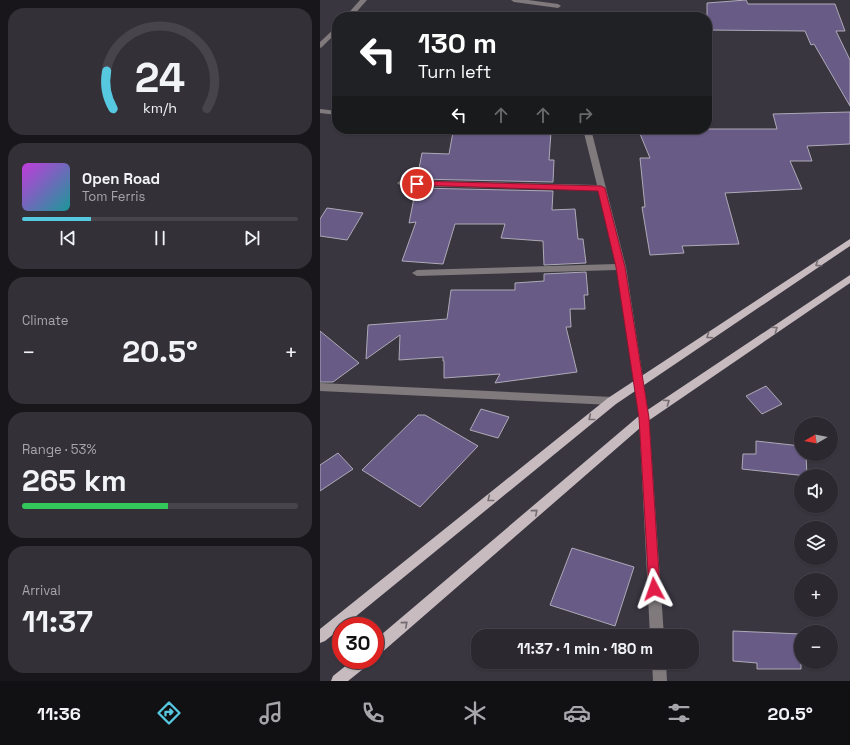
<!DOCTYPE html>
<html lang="en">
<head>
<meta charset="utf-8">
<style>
	:root { --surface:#2b2830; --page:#333038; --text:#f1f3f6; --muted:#a6a6ab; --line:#47444c; --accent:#56c9e1 }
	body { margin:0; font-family:"Space Grotesk",sans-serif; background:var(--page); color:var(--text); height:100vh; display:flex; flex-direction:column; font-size:15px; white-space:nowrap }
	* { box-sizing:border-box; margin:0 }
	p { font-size:13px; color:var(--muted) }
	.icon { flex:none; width:22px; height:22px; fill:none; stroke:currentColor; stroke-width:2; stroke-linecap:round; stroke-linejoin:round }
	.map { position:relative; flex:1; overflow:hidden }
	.details { display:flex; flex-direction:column; gap:8px; padding:8px; background:#18161a; width:320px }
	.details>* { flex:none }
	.guide { position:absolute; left:12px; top:12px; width:380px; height:122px; border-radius:16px; box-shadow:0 1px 3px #0004,0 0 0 1px var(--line); background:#202124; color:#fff; overflow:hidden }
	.needle { width:26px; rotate:261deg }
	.fabs { position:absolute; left:474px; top:417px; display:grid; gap:8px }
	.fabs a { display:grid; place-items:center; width:44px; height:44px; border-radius:50%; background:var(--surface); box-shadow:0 1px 3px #0004,0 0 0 1px var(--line); font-size:20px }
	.speed { position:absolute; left:12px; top:617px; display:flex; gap:8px; font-size:20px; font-weight:700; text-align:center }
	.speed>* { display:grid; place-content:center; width:52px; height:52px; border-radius:50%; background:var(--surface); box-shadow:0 1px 3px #0004,0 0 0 1px var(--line); line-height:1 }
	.speed .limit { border:6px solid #d22; background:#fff; color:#111 }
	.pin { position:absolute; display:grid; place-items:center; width:34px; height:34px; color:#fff; margin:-17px; border:2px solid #fff; border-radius:50%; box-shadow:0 1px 4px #0007 }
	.me { position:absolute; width:44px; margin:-22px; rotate:356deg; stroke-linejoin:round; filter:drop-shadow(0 0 3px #0008) }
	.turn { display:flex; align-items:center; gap:14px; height:84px; padding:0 20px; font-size:18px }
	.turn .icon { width:52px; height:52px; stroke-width:2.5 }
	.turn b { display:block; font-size:28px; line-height:34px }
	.lanes { display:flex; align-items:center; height:38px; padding:0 20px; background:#0003; justify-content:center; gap:20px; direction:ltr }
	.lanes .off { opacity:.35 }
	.big { font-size:30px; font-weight:800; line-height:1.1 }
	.details .widget { flex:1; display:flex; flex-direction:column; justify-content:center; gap:6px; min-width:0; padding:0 14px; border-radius:16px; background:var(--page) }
	.details .dial { align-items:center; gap:0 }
	.dial svg { height:104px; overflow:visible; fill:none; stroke:var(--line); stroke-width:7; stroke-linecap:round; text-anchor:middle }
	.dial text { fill:var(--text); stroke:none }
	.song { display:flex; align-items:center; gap:12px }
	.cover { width:48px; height:48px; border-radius:6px; background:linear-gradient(135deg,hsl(290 70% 55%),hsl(180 70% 35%)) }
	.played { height:4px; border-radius:2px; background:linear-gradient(90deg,var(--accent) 25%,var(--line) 25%) }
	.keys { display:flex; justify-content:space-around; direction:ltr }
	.heat { display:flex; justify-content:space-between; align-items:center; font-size:22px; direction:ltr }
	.charge { height:6px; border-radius:3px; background:linear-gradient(90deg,#34c759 53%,var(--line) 0) }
	.trip { position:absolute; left:151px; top:629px; width:228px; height:40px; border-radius:16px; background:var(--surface); box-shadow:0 1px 3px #0004,0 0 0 1px var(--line); font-weight:800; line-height:40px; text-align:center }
	.menu { display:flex; height:64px; justify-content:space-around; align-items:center; background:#111013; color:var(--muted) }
	.menu .icon { width:28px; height:28px }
	.menu .selected { color:var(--accent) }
	.menu b { font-size:18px; color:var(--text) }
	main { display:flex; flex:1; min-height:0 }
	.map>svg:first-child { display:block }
</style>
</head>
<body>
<main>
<section class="details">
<div class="widget dial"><svg viewBox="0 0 100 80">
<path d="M14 69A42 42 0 1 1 86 69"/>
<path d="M14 69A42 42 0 0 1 9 40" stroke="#56c9e1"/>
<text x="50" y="56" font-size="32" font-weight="700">24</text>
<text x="50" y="72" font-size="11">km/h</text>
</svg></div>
<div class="widget">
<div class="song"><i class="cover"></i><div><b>Open Road</b><p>Tom Ferris</p></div></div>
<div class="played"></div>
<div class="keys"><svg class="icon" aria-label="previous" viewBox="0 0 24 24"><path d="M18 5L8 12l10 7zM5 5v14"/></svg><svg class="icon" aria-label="pause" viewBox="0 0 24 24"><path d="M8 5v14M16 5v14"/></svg><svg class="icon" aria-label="next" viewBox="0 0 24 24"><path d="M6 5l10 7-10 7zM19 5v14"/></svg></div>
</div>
<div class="widget"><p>Climate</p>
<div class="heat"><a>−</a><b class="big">20.5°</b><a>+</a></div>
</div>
<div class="widget"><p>Range · 53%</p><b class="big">265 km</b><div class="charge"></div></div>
<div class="widget"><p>Arrival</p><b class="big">11:37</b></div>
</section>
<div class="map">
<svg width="530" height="681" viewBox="0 0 530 681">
	<rect width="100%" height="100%" fill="#393640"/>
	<g fill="#685b86" stroke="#aeaab7">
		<path d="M426,0L428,4H515L525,31H516L530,60V106L494,44L491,45L485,31L387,30V3Z"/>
		<path d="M530,112V144L487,146L492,161H470L482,189L405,193L419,244L362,246L364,253L330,255L322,207H325L320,158H330L318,129H457L453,114Z"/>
		<path d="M133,132H231L229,160H234L233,182L97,179L102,153L129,154Z"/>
		<path d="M96,188L233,191L232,210L255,209L258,239H263L266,263L224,265L223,241L181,238L185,224H135L123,264L82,261L96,222L89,223Z"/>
		<path d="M7,208L43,213L27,240L0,236V219Z"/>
		<path d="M266,272L268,295H264L265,309H250L251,327H246L257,372L175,383L180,374L124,378V361H123V357L79,360L80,335L46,359L48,325L127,319L131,290H195V283L224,281V274Z"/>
		<path d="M0,331L39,363L13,382H0Z"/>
		<path d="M446,386L462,404L442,414L426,396Z"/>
		<path d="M161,409L189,417L178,438L150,430Z"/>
		<path d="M98,415H105L158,446L100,507L42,470Z"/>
		<path d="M436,441L481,446V454H486L487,476L422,469L423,454H436Z"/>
		<path d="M18,453L33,469L0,491V465Z"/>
		<path d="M252,548L314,567L295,626L230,605Z"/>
		<path d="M413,631L481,634V669H437V663L413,661Z"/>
	</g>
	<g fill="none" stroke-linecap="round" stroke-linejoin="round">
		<g fill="#807a7c" fill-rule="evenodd">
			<path d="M40,0H47L32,17H25Z"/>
			<path d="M191,0H208L238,4L241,6L238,8L194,2Z"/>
			<path d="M17,26V32L2,47L0,48V42Z"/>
			<path d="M0,109L17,111V115L0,113Z"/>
			<path d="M263,129H271L306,267L329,418L344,636H330L319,418L297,270L97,276L92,273L97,270L296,264L278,190L81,186L77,183L81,180L277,185Z"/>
			<path d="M0,383L292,397L296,398L297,401L296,404L292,405L0,391Z"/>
			<path d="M332,662H346L347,681H333Z"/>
		</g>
		<g fill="#c7bbbf" fill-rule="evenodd">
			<path d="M530,239V246L296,404L24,626H21V628L5,641L0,643V629L288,398Z"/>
			<path d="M530,275V283L328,421L60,654L55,655V640L320,415Z"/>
			<path d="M33,660H50L48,665L28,681H11L13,676Z"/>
		</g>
	</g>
	<defs><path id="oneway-chevron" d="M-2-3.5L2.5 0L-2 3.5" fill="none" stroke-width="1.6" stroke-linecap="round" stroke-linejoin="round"/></defs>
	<g stroke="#746c71">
		<use href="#oneway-chevron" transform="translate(498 264) rotate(146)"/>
		<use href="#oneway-chevron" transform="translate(455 329) rotate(-34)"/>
		<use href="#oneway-chevron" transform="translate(389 336) rotate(146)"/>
		<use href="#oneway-chevron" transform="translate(347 402) rotate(-34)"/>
		<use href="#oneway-chevron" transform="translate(271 418) rotate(141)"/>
		<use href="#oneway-chevron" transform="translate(170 499) rotate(141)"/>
		<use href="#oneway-chevron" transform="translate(215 512) rotate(-41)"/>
		<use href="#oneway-chevron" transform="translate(85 624) rotate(-41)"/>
	</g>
	<path fill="#e11d48" stroke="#92132f" d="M97,181L281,186L285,188L305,267L329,418L340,589L338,593L334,595L330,593L329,589L319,418L296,267L278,191L94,185L93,184Z"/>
</svg>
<div class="fabs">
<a><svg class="needle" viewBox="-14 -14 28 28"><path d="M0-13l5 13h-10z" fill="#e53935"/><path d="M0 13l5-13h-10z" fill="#a6a6ab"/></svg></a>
<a><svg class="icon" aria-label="sound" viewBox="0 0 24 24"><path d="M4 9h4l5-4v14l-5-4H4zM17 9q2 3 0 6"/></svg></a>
<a><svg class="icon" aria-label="layers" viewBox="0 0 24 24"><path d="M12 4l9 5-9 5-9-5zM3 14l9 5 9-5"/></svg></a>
<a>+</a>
<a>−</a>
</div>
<div class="speed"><div class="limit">30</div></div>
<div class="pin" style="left:97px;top:184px;background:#d93025"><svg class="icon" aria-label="arrive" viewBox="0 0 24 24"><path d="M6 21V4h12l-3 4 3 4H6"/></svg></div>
<svg class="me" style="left:334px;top:589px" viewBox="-20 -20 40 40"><path d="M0-17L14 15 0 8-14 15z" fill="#e11d48" stroke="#fff" stroke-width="4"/></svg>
<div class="trip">11:37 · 1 min · 180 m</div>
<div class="guide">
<div class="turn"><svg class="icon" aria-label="left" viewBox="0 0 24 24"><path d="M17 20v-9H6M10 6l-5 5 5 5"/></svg><div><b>130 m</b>Turn left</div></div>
<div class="lanes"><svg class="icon" aria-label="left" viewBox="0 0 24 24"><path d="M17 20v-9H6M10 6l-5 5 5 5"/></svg><svg class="icon off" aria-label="ahead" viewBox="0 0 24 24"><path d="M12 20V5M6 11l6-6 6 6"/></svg><svg class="icon off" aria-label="ahead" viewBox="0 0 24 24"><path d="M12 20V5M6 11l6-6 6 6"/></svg><svg class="icon off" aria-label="right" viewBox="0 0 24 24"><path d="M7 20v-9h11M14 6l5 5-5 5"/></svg></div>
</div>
</div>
</main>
<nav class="menu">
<b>11:36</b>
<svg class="icon selected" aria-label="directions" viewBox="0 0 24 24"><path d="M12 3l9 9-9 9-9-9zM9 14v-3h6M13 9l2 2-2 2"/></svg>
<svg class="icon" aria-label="music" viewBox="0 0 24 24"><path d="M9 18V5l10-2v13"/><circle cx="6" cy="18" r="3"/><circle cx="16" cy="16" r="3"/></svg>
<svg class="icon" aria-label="phone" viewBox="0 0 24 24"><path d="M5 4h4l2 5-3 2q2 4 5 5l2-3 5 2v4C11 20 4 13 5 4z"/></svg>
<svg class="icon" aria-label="climate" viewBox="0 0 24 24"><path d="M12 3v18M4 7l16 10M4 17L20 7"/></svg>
<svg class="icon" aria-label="car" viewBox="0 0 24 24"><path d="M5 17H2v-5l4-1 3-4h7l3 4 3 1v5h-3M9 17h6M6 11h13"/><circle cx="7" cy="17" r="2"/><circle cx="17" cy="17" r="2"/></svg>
<svg class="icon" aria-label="filters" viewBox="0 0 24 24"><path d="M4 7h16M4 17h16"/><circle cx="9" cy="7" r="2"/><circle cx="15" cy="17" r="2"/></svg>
<b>20.5°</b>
</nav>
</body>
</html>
